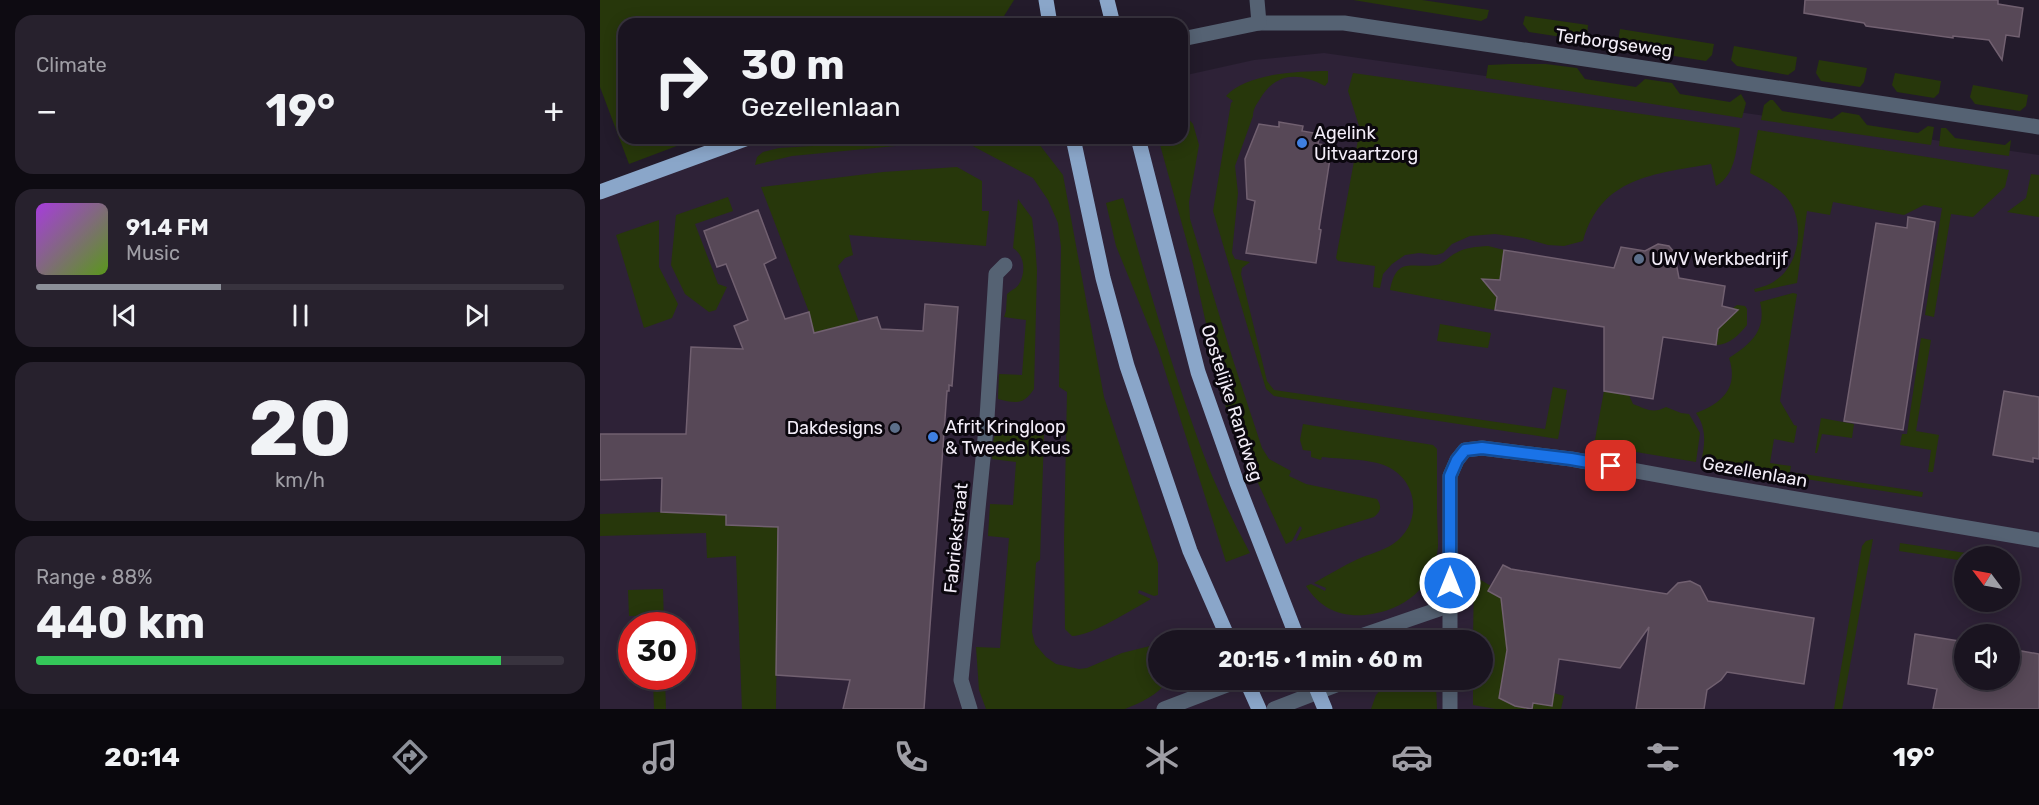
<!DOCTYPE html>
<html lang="en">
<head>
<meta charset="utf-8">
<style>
	:root { --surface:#1a1420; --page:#27212d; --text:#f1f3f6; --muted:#9f9ea5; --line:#38333e; --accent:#8c9099 }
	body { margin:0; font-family:Rubik,sans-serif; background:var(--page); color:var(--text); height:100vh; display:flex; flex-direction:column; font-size:22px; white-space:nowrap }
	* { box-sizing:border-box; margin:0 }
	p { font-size:20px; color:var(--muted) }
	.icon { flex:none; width:33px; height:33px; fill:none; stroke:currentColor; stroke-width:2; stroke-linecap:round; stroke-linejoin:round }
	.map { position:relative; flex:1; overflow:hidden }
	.drawer { display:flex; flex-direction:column; gap:15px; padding:15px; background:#0e0b12; width:600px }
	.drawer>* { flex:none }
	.banner { position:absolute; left:18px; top:18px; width:570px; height:126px; border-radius:18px; box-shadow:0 3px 15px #0003,0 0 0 2px var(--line); background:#1a1420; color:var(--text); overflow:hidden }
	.needle { width:39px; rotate:302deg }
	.buttons { position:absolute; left:1354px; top:546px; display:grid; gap:12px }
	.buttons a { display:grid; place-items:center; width:66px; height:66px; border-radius:50%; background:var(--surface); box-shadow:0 3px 15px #0003,0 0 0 2px var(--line); font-size:30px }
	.speed { position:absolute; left:18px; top:612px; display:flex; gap:12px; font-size:30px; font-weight:700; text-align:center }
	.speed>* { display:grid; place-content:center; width:78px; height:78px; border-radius:50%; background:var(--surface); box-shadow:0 3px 15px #0003,0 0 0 2px var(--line); line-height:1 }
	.speed .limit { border:9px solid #d22; background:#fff; color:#111 }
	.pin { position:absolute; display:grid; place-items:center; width:51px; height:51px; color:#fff; margin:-26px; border-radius:12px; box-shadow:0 3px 9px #0006 }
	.me { position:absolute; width:66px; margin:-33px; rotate:0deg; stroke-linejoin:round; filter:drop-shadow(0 0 4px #0008) }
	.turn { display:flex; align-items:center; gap:21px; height:126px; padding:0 24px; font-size:27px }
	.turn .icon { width:78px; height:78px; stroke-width:2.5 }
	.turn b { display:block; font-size:42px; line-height:51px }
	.big { font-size:45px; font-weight:700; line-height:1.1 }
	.drawer .card { flex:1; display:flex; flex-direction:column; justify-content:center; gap:9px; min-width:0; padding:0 21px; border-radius:18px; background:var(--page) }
	.drawer .dial { align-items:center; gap:0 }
	.dial b { font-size:78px; line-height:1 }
	.song { display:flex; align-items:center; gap:18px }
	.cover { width:72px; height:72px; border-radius:9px; background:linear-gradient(135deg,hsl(280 70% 55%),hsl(90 70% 35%)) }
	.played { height:6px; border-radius:3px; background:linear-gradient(90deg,var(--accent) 35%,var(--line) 35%) }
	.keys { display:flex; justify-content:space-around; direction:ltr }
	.heat { display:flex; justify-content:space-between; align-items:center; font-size:33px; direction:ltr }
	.charge { height:9px; border-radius:4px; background:linear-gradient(90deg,#34c759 88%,var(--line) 0) }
	.trip { position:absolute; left:548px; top:630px; width:345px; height:60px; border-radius:30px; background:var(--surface); box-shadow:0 3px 15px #0003,0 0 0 2px var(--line); font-weight:700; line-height:60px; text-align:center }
	.menu { display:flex; height:96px; justify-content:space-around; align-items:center; background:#0a080d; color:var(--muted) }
	.menu .icon { width:42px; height:42px }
	.menu .on { color:var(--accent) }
	.menu b { font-size:27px; color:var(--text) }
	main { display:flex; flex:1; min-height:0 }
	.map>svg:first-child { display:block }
</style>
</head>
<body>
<main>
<section class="drawer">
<div class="card"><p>Climate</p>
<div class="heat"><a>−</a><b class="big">19°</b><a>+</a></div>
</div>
<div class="card">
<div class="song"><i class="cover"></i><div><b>91.4 FM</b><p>Music</p></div></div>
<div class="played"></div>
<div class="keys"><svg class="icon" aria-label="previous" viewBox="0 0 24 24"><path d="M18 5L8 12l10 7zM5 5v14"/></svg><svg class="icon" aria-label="pause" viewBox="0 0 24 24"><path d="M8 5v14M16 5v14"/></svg><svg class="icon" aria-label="next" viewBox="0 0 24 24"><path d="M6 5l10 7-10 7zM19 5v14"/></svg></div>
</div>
<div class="card dial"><b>20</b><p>km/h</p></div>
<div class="card"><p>Range · 88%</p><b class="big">440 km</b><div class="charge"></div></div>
</section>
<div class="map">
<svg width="1439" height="709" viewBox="0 0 1439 709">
	<rect width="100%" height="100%" fill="#231b2b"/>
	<path fill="#2e2237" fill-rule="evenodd" d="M724,53L1439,155V709H0V192L141,138H582V76L654,60ZM1365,556H1410V602H1365ZM32,626H82V676H32ZM1365,634H1410V680H1365ZM558,640H882V680H558Z"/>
	<g fill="#27370b">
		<path d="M0,0H414L399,24H24V138H98L29,164L0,87Z"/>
		<path d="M753,0H822L889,10L887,18L881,21Z"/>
		<path d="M925,16L988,25L987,36L981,40L929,32L923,24Z"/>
		<path d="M1020,29L1114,44L1112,55L1106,61L1023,48L1018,41Z"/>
		<path d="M1134,46L1197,57L1195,70L1188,75L1137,66L1131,60Z"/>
		<path d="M1219,60L1267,68L1264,82L1260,87L1221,81L1216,73Z"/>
		<path d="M910,64H946L977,68L985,79L1036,87L1045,79L1072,83L1080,94L1130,102L1141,94L1146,103L1142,118L886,78L888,65Z"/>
		<path d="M728,71V82L725,86C699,72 676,72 660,99C656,105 653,109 653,116L635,166L638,193L632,253L635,259L650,262L642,268L641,274L667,381L674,390L945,429L953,387L967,390L958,439L674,396L666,389L613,211L631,103L633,101L626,96C647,73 699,71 728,71Z"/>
		<path d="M753,73L1140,128C1136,149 1136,175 1116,186L1111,164C1054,174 1001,177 983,241L964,246L948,245L923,238L895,234L870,236L852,244L843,253L836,255L819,253L805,255L792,264L783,274L780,288L773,287L775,266L738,261L736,258L760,129L748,91Z"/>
		<path d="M1295,73L1341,81L1339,93L1334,98L1297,92L1292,85Z"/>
		<path d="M1373,85L1428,95L1426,106L1420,111L1375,104L1370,97Z"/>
		<path d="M1170,100H1173L1182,111L1232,119L1242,112L1259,115L1267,125L1318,133L1328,126L1334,127L1331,145L1161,120L1164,105Z"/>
		<path d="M582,112L593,124L599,145L589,202L590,219L633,360L662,448L669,459L691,471L689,476L706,484L777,499C782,507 781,511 774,517L696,541L702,528L700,526L692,541L686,544L631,424L620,388L593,264L559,141V138H582Z"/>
		<path d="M1341,128H1346L1355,138L1405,145L1411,140L1409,156L1339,146Z"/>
		<path d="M1158,130L1409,170L1405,187L1373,217L1351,214L1334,317L1325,315L1342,208L1324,205L1304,215L1233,202L1230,215L1207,211L1197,283L1155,292L1154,289C1162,287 1170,285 1176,280C1199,265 1204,226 1191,204C1182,188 1165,181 1150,173Z"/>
		<path d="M285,138H431L439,144L463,175L504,397L558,563V595L554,596L539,590L538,593L551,599C533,609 491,636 472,636L465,629L464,542L467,392L459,387L461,247L458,223L448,200L433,178L367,143L347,141L192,156L155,165L157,157L163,152L179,148L246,144Z"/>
		<path d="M357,167L382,181V211H389L386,246L249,235L253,255L245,258L238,266L259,322L214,333L209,312L161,187L283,172Z"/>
		<path d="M1431,174L1439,175V217L1407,212L1426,198Z"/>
		<path d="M128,197L133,211L95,224L118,284L127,287L116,310L109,312L85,294L71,265L76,215Z"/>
		<path d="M523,198C548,284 572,370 603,453C616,488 633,521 650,553L626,562L558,349L516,246L506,203Z"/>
		<path d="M418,199L432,218L435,244L437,270L434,389C423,406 415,403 398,399L399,374L422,375L426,320L404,317L406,311L407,294C411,290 416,289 419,284C426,273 425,255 413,248Z"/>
		<path d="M59,220V267L78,304L72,318L44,328L16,235Z"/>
		<path d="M888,246L904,250L895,310L790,290C797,255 812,269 836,265C844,264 849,256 856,253C866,247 876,247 888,246Z"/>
		<path d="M1193,293L1197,294L1180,401L1194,425L1197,426L1194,443L1174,439L1170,463L1191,466L1190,472L1323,492L1322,497L1101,463C1105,444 1107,429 1096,413C1122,403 1139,388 1129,358C1151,344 1167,330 1160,302Z"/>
		<path d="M1137,305L1145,306L1147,309V325C1139,335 1129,345 1116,345L1121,317Z"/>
		<path d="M840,324L891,333L888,348L837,341Z"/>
		<path d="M1321,338L1331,340L1316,431L1339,435L1333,472H1328L1331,450L1300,445L1302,434H1307Z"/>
		<path d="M1004,391L1029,395L1033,404C1046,409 1053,414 1066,407L1081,413L1089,414L1100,433L1096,462L994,445Z"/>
		<path d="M1221,418L1254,424L1252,438L1222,434L1217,453H1215Z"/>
		<path d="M703,424L833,445L837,449C837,469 837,489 837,509C837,521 838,534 838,546C835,587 804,611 765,615C739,617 720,608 706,586L711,584L725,591L726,588L714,583C728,575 743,566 758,559C769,554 783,551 793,544C823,524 819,480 786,466C772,459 738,459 722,457L721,460L711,457V451L703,450L700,440Z"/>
		<path d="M405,425L439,428L444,434L440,560L436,563L432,632L435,644L446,657L456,664L479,669L487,668L522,653L558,644V680H568C558,695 542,702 525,709H386L379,690L376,647L400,648L409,538L388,536L390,504L413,505L416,462L392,459C393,445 391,432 405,425Z"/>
		<path d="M61,512L126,515L178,527L176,709H142L136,556L107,558L106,533L0,536V514Z"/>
		<path d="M1273,539L1242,709H1234L1262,546L1266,541Z"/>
		<path d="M1300,543L1386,556H1365V561L1299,551Z"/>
		<path d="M874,576L918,602L954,693L964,696L961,709H896L873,705V680H882V640H873Z"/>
		<path d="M63,589L64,625H52L51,616H29L28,590Z"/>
		<path d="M53,679H65L66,709H54Z"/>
		<path d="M789,680H832L836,686L837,709H771L776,695Z"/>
	</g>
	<g fill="#574857" stroke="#716070" stroke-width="1.5">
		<path d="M1205,0H1398V4L1423,8L1419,37L1406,35L1402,60L1389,40L1353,36V38L1266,26L1264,23L1204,13Z"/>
		<path d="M679,122L703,126L702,131L720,134L718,144L732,146L719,229L721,230L716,263L646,253L655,201L647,199L645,159L659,124L679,127Z"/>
		<path d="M158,210L176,258L164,264L185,319L209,312L214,333L277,317L281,329L323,331L325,304L358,307L352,386L349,385V391H347L324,709H243L250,680L176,675L178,527L126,525V515L61,512L62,478L0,480V434H86L91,347L143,349L134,326L148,320L126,264L117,267L104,231Z"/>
		<path d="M1308,217L1335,222L1303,430L1244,421L1276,223L1307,228Z"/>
		<path d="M1058,244L1069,246L1074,252L1079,278L1125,286L1122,306L1138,310L1118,329L1116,345L1063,337L1053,399L1004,391V327L895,310L897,297L882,279L900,280L904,250L1014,268L1021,247L1045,251Z"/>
		<path d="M1404,391L1439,397V459L1433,458V462L1393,455Z"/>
		<path d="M903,565L911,569L1067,594L1078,583L1090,581L1100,586L1108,601L1214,618L1204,684L1127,672L1121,680L1107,690L1104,709H1036L1049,627L1020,668L959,659L952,706L933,703L932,709L915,706L899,698L907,650L901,598L888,591Z"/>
		<path d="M1315,634L1365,642V680H1410V649L1439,654V709H1333L1337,689L1308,684Z"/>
	</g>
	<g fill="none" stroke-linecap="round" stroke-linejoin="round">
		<g stroke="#556273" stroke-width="15">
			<path d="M659,23H744L1439,127"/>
			<path d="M749,640L851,605"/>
			<path d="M850,640V476L857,460L865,450L882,448L971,459L1108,484L1439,540"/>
			<path d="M370,709L361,680L387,418L396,274L405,265"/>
			<path d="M564,709L640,680"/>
			<path d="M674,709L749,680"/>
			<path d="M850,709V680"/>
		</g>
		<path stroke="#556273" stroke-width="15" d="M582,39L659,23L657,0"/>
		<g stroke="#8aa6c9" stroke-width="15">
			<path d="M446,0L450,24"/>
			<path d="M507,0L513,24"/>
			<path d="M473,138L503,278L527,366L590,551L629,640"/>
			<path d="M538,138L598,372L637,483L698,640"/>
			<path d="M0,192L148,138"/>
			<path d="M646,680L659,709"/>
			<path d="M713,680L725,709"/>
		</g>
	</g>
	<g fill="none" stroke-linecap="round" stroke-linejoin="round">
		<defs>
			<path id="route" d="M850,583V476L857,460L865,450L882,448L971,459L1011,466"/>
		</defs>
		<use href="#route" stroke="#114b97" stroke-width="15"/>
		<use href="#route" stroke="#1a73e8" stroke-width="10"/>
	</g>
	<g fill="#3f7fe0" stroke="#0b070e" stroke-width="2">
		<circle cx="702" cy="143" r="6"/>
		<circle cx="333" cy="437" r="6"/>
	</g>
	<g fill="#5c6f8a" stroke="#0b070e" stroke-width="2">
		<circle cx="1039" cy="259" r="6"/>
		<circle cx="295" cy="428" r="6"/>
	</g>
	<g text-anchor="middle" stroke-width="6" stroke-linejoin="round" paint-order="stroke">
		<g font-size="18" fill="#f3edf8" stroke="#0b070e">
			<text transform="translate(1014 43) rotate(8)" y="6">Terborgseweg</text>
			<text transform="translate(632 403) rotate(72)" y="6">Oostelijke Randweg</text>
			<text transform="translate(1155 472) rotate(10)" y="6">Gezellenlaan</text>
			<text transform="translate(356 538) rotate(-84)" y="6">Fabriekstraat</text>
		</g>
		<g font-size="18" fill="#f3edf8" stroke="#0b070e" text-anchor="start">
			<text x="714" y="139">Agelink<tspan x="714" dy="21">Uitvaartzorg</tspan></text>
			<text x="1051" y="265">UWV Werkbedrijf</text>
			<text x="345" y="433">Afrit Kringloop<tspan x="345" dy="21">&amp; Tweede Keus</tspan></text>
			<text x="283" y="434" text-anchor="end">Dakdesigns</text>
		</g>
	</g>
</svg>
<div class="buttons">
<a><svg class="needle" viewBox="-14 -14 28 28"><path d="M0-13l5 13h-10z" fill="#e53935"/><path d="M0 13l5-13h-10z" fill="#9f9ea5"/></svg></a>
<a><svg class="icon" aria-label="sound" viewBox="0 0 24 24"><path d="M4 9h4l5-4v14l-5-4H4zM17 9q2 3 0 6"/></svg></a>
</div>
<div class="speed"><div class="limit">30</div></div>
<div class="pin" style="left:1011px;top:466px;background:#d93025"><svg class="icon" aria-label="arrive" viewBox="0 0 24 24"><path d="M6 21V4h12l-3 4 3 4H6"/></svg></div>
<svg class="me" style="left:850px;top:583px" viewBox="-20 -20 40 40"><circle r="17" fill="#1a73e8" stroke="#fff" stroke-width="3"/><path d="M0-11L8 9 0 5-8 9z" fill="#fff"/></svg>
<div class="trip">20:15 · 1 min · 60 m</div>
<div class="banner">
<div class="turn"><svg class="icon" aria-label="right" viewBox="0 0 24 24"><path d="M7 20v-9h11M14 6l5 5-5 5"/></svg><div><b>30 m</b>Gezellenlaan</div></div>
</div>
</div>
</main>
<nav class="menu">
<b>20:14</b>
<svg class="icon on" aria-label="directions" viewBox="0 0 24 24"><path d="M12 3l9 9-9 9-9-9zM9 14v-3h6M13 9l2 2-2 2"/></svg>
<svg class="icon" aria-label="music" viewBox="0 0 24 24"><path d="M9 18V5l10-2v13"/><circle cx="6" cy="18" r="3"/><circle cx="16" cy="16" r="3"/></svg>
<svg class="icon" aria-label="phone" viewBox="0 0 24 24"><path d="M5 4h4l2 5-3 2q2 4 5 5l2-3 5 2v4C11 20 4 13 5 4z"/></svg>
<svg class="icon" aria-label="climate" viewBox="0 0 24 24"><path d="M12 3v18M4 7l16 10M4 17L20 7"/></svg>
<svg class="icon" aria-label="car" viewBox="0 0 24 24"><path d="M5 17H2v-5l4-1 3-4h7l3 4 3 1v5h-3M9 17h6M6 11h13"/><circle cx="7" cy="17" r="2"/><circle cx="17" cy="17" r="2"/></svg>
<svg class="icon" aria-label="filters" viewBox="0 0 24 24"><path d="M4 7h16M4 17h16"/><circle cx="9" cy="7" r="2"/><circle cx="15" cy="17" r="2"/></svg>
<b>19°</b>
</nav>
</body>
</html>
